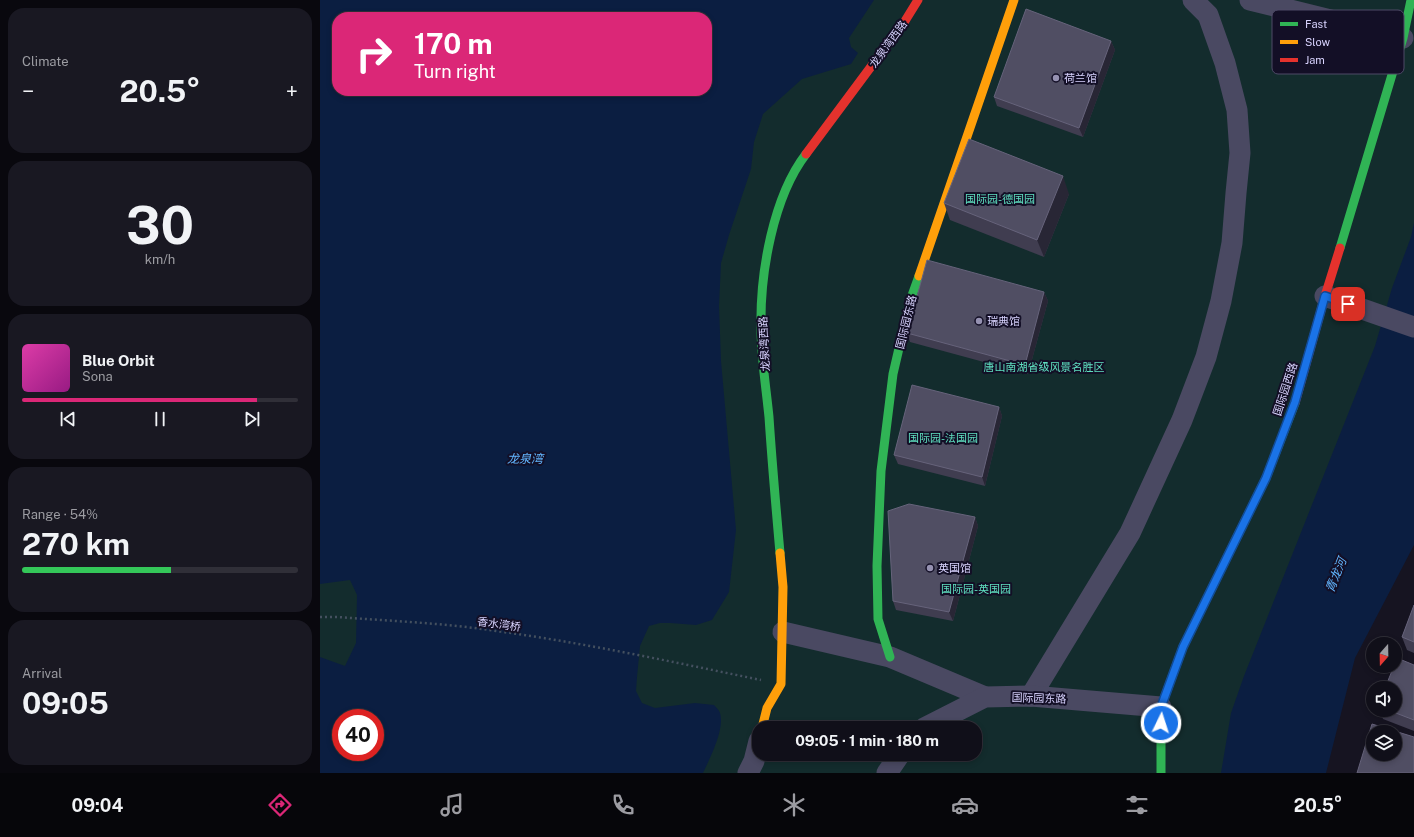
<!DOCTYPE html>
<html lang="en">
<head>
<meta charset="utf-8">
<style>
	:root { --surface:#100f19; --page:#191822; --text:#f1f3f6; --muted:#9c9ca2; --line:#302f38; --accent:#db2777 }
	body { margin:0; font-family:"Public Sans","Noto Sans SC",sans-serif; background:var(--page); color:var(--text); height:100vh; display:flex; flex-direction:column; font-size:15px; white-space:nowrap }
	* { box-sizing:border-box; margin:0 }
	p { font-size:13px; color:var(--muted) }
	.icon { flex:none; width:22px; height:22px; fill:none; stroke:currentColor; stroke-width:2; stroke-linecap:round; stroke-linejoin:round }
	.map { position:relative; flex:1; overflow:hidden }
	.drawer { display:flex; flex-direction:column; gap:8px; padding:8px; background:#09080e; width:320px }
	.drawer>* { flex:none }
	.top-card { position:absolute; left:12px; top:12px; width:380px; height:84px; border-radius:16px; box-shadow:0 2px 6px #0003,0 0 0 1px var(--line); background:#db2777; color:#fff; overflow:hidden }
	.needle { width:26px; rotate:200deg }
	.fabs { position:absolute; left:1046px; top:637px; display:grid; gap:8px }
	.fabs a { display:grid; place-items:center; width:36px; height:36px; border-radius:50%; background:var(--surface); box-shadow:0 2px 6px #0003,0 0 0 1px var(--line); font-size:20px }
	.speed { position:absolute; left:12px; top:709px; display:flex; gap:8px; font-size:20px; font-weight:700; text-align:center }
	.speed>* { display:grid; place-content:center; width:52px; height:52px; border-radius:50%; background:var(--surface); box-shadow:0 2px 6px #0003,0 0 0 1px var(--line); line-height:1 }
	.speed .limit { border:6px solid #d22; background:#fff; color:#111 }
	.pin { position:absolute; display:grid; place-items:center; width:34px; height:34px; color:#fff; margin:-17px; border-radius:8px; box-shadow:0 2px 6px #0006 }
	.me { position:absolute; width:44px; margin:-22px; rotate:4deg; stroke-linejoin:round; filter:drop-shadow(0 0 3px #0008) }
	.turn { display:flex; align-items:center; gap:14px; height:84px; padding:0 16px; font-size:18px }
	.turn .icon { width:52px; height:52px; stroke-width:2.5 }
	.turn b { display:block; font-size:28px; line-height:34px }
	.big { font-size:30px; font-weight:700; line-height:1.1 }
	.drawer .widget { flex:1; display:flex; flex-direction:column; justify-content:center; gap:6px; min-width:0; padding:0 14px; border-radius:16px; background:var(--page) }
	.drawer .dial { align-items:center; gap:0 }
	.dial b { font-size:52px; line-height:1 }
	.song { display:flex; align-items:center; gap:12px }
	.cover { width:48px; height:48px; border-radius:6px; background:linear-gradient(135deg,hsl(320 70% 55%),hsl(310 70% 35%)) }
	.played { height:4px; border-radius:2px; background:linear-gradient(90deg,var(--accent) 85%,var(--line) 85%) }
	.keys { display:flex; justify-content:space-around; direction:ltr }
	.heat { display:flex; justify-content:space-between; align-items:center; font-size:22px; direction:ltr }
	.charge { height:6px; border-radius:3px; background:linear-gradient(90deg,#34c759 54%,var(--line) 0) }
	.trip { position:absolute; left:432px; top:721px; width:230px; height:40px; border-radius:16px; background:var(--surface); box-shadow:0 2px 6px #0003,0 0 0 1px var(--line); font-weight:700; line-height:40px; text-align:center }
	.menu { display:flex; height:64px; justify-content:space-around; align-items:center; background:#06060a; color:var(--muted) }
	.menu .icon { width:28px; height:28px }
	.menu .current { color:var(--accent) }
	.menu b { font-size:18px; color:var(--text) }
	main { display:flex; flex:1; min-height:0 }
	.map>svg:first-child { display:block }
</style>
</head>
<body>
<main>
<section class="drawer">
<div class="widget"><p>Climate</p>
<div class="heat"><a>−</a><b class="big">20.5°</b><a>+</a></div>
</div>
<div class="widget dial"><b>30</b><p>km/h</p></div>
<div class="widget">
<div class="song"><i class="cover"></i><div><b>Blue Orbit</b><p>Sona</p></div></div>
<div class="played"></div>
<div class="keys"><svg class="icon" aria-label="previous" viewBox="0 0 24 24"><path d="M18 5L8 12l10 7zM5 5v14"/></svg><svg class="icon" aria-label="pause" viewBox="0 0 24 24"><path d="M8 5v14M16 5v14"/></svg><svg class="icon" aria-label="next" viewBox="0 0 24 24"><path d="M6 5l10 7-10 7zM19 5v14"/></svg></div>
</div>
<div class="widget"><p>Range · 54%</p><b class="big">270 km</b><div class="charge"></div></div>
<div class="widget"><p>Arrival</p><b class="big">09:05</b></div>
</section>
<div class="map">
<svg width="1094" height="773" viewBox="0 0 1094 773">
	<rect width="100%" height="100%" fill="#161421"/>
	<path fill="#132c2d" fill-rule="evenodd" d="M0,0H1094V445L984,773H0ZM17,17H387V91H17ZM21,718H55V752H21ZM439,728H655V754H439Z"/>
	<g fill="#0b1e41" fill-rule="evenodd">
		<path d="M0,0H554L529,38L531,47L538,53L531,64L482,79L443,114L434,142L431,169L409,235L401,263L399,306L401,361L416,530L409,592L392,620L376,625L350,623H340L329,626L320,646L317,677L316,691L322,703L335,708L375,703L394,705C396,707 399,710 400,713C405,729 390,758 383,773H0V657L25,666L36,643L37,595L30,580L0,584ZM17,17H387V91H17ZM21,718H55V752H21Z"/>
		<path d="M1094,223V545L1035,658L1006,773H901L911,713L924,676L1055,346L1072,288L1091,237Z"/>
	</g>
	<g fill="none" stroke-linecap="round" stroke-linejoin="round">
		<path stroke="#44505f" stroke-width="2.5" stroke-dasharray="2 3" stroke-linecap="butt" d="M0,617H17C70,621 124,623 176,631C265,643 353,662 441,680"/>
		<g stroke="#4a4962" stroke-width="21">
			<path d="M930,0L1083,38"/>
			<path d="M1005,296L1094,327"/>
			<path d="M463,632L570,657L665,697"/>
			<path d="M711,696L810,533L862,420L886,357L901,301L912,243L916,193L920,153L917,110L905,63L888,15L873,0"/>
			<path d="M604,728L665,697L711,696L841,707"/>
			<path d="M428,773L434,761L439,741"/>
			<path d="M567,773L580,754"/>
		</g>
		<g stroke="#30b455" stroke-width="9">
			<path d="M1020,248L1083,38L1091,0"/>
			<path d="M460,553C456,508 452,463 449,417C446,387 441,357 441,327C440,273 453,197 486,154"/>
			<path d="M570,657L558,619L557,566L561,471L573,374L590,301L599,276"/>
			<path d="M841,773V707L863,647L946,478L975,403"/>
		</g>
		<g stroke="#ff9f0a" stroke-width="9">
			<path d="M599,276L694,0"/>
			<path d="M442,728L447,708L461,684L463,587L460,553"/>
		</g>
		<g stroke="#e5322d" stroke-width="9">
			<path d="M486,154L585,21L598,0"/>
			<path d="M975,403L1005,296L1020,248"/>
		</g>
	</g>
	<g fill="#403d50">
		<path d="M791,41L795,50L763,137L677,106L674,97Z"/>
		<path d="M749,194L724,257L630,220L624,203Z"/>
		<path d="M724,292L728,301L708,374L590,342L587,333Z"/>
		<path d="M679,407L682,416L665,486L578,464L574,455Z"/>
		<path d="M655,517L658,526L633,621L576,610L573,601Z"/>
		<path d="M1094,605V653L1087,650L1082,637Z"/>
		<path d="M1094,665V731L1063,719L1060,710H1075Z"/>
	</g>
	<g fill="#282635">
		<path d="M791,41L795,50L763,137L759,128Z"/>
		<path d="M743,176L749,194L724,257L717,240Z"/>
		<path d="M724,292L728,301L708,374L705,365Z"/>
		<path d="M679,407L682,416L665,486L662,477Z"/>
		<path d="M655,517L658,526L633,621L629,612Z"/>
	</g>
	<g fill="#504e63" stroke="#66637b" fill-rule="evenodd">
		<path d="M706,9L791,41L759,128L674,97Z"/>
		<path d="M649,139L743,176L717,240L624,203Z"/>
		<path d="M607,260L724,292L705,365L587,333Z"/>
		<path d="M592,385L679,407L662,477L574,455Z"/>
		<path d="M589,504L655,517L629,612L573,601L568,511Z"/>
		<path d="M1094,605V642L1082,637Z"/>
		<path d="M1077,658L1094,665V720L1068,710H1075V688H1065L1074,666H1075V662Z"/>
		<path d="M1052,724L1094,737V773H1037ZM1053,732H1075V754H1053Z"/>
	</g>
	<g fill="none" stroke-linecap="round" stroke-linejoin="round">
		<defs>
			<path id="route" d="M841,723V707L863,647L946,478L975,402L1005,296L1028,304"/>
		</defs>
		<use href="#route" stroke="#114b97" stroke-width="10"/>
		<use href="#route" stroke="#1a73e8" stroke-width="7"/>
	</g>
	<g fill="#9591b1" stroke="#130f26" stroke-width="1.5">
		<circle cx="736" cy="78" r="4"/>
		<circle cx="659" cy="321" r="4"/>
		<circle cx="610" cy="568" r="4"/>
	</g>
	<g text-anchor="middle" stroke-width="4" stroke-linejoin="round" paint-order="stroke">
		<g font-size="11" fill="#d9d4ff" stroke="#130f26">
			<text transform="translate(568 44) rotate(-54)" y="4">龙泉湾西路</text>
			<text transform="translate(586 322) rotate(-76)" y="4">国际园东路</text>
			<text transform="translate(444 344) rotate(-93)" y="4">龙泉湾西路</text>
			<text transform="translate(965 389) rotate(-72)" y="4">国际园西路</text>
			<text transform="translate(179 624) rotate(8)" y="4">香水湾桥</text>
			<text transform="translate(719 698) rotate(2)" y="4">国际园东路</text>
		</g>
		<g font-size="11" fill="#d9d4ff" stroke="#130f26" text-anchor="start">
			<text x="744" y="82">荷兰馆</text>
			<text x="667" y="325">瑞典馆</text>
			<text x="618" y="572">英国馆</text>
		</g>
		<g font-size="11" fill="#5fe0c0" stroke="#130f26">
			<text x="680" y="203">国际园-德国园</text>
			<text x="724" y="371">唐山南湖省级风景名胜区</text>
			<text x="623" y="442">国际园-法国园</text>
			<text x="656" y="593">国际园-英国园</text>
		</g>
		<g font-size="12" font-style="italic" fill="#62b6ff" stroke="#130f26">
			<text x="205" y="463">龙泉湾</text>
			<text transform="translate(1016 575) rotate(-68)" y="4">青龙河</text>
		</g>
	</g>
	<rect x="952" y="10" width="132" height="64" rx="6" fill="#130f26" stroke="#4e4a67" stroke-width="1"/>
	<rect x="960" y="22" width="18" height="4" fill="#30b455"/>
	<rect x="960" y="40" width="18" height="4" fill="#ff9f0a"/>
	<rect x="960" y="58" width="18" height="4" fill="#e5322d"/>
	<g font-size="11" fill="#d9d4ff">
		<text x="985" y="28">Fast</text>
		<text x="985" y="46">Slow</text>
		<text x="985" y="64">Jam</text>
	</g>
</svg>
<div class="fabs">
<a><svg class="needle" viewBox="-14 -14 28 28"><path d="M0-13l5 13h-10z" fill="#e53935"/><path d="M0 13l5-13h-10z" fill="#9c9ca2"/></svg></a>
<a><svg class="icon" aria-label="sound" viewBox="0 0 24 24"><path d="M4 9h4l5-4v14l-5-4H4zM17 9q2 3 0 6"/></svg></a>
<a><svg class="icon" aria-label="layers" viewBox="0 0 24 24"><path d="M12 4l9 5-9 5-9-5zM3 14l9 5 9-5"/></svg></a>
</div>
<div class="speed"><div class="limit">40</div></div>
<div class="pin" style="left:1028px;top:304px;background:#d93025"><svg class="icon" aria-label="arrive" viewBox="0 0 24 24"><path d="M6 21V4h12l-3 4 3 4H6"/></svg></div>
<svg class="me" style="left:841px;top:723px" viewBox="-20 -20 40 40"><circle r="17" fill="#1a73e8" stroke="#fff" stroke-width="3"/><path d="M0-11L8 9 0 5-8 9z" fill="#fff"/></svg>
<div class="trip">09:05 · 1 min · 180 m</div>
<div class="top-card">
<div class="turn"><svg class="icon" aria-label="right" viewBox="0 0 24 24"><path d="M7 20v-9h11M14 6l5 5-5 5"/></svg><div><b>170 m</b>Turn right</div></div>
</div>
</div>
</main>
<nav class="menu">
<b>09:04</b>
<svg class="icon current" aria-label="directions" viewBox="0 0 24 24"><path d="M12 3l9 9-9 9-9-9zM9 14v-3h6M13 9l2 2-2 2"/></svg>
<svg class="icon" aria-label="music" viewBox="0 0 24 24"><path d="M9 18V5l10-2v13"/><circle cx="6" cy="18" r="3"/><circle cx="16" cy="16" r="3"/></svg>
<svg class="icon" aria-label="phone" viewBox="0 0 24 24"><path d="M5 4h4l2 5-3 2q2 4 5 5l2-3 5 2v4C11 20 4 13 5 4z"/></svg>
<svg class="icon" aria-label="climate" viewBox="0 0 24 24"><path d="M12 3v18M4 7l16 10M4 17L20 7"/></svg>
<svg class="icon" aria-label="car" viewBox="0 0 24 24"><path d="M5 17H2v-5l4-1 3-4h7l3 4 3 1v5h-3M9 17h6M6 11h13"/><circle cx="7" cy="17" r="2"/><circle cx="17" cy="17" r="2"/></svg>
<svg class="icon" aria-label="filters" viewBox="0 0 24 24"><path d="M4 7h16M4 17h16"/><circle cx="9" cy="7" r="2"/><circle cx="15" cy="17" r="2"/></svg>
<b>20.5°</b>
</nav>
</body>
</html>
